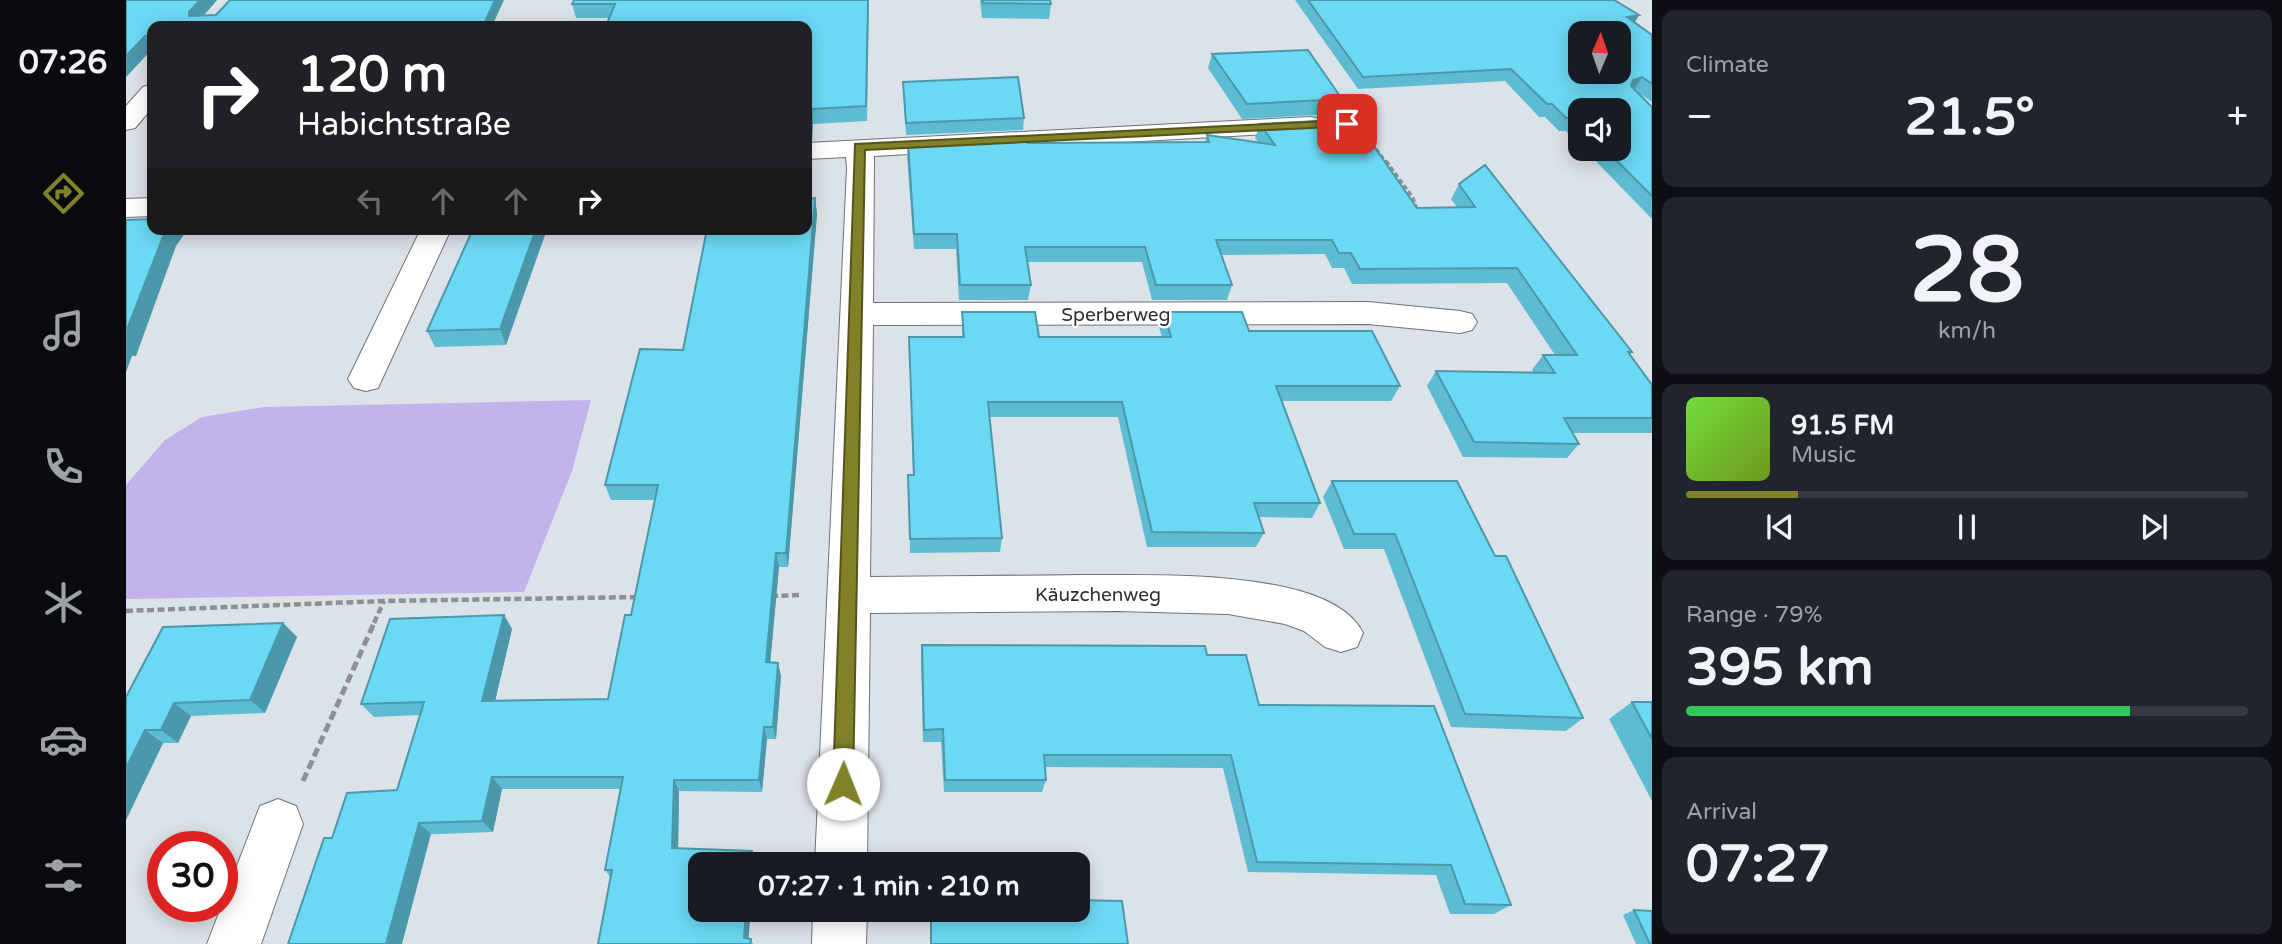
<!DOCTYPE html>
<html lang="en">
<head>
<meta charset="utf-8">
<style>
	:root { --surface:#171b24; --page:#20242c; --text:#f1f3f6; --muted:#9ea1a6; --line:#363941; --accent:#81812a }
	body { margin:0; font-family:"Varela Round",sans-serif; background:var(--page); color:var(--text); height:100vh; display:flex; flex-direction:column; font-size:26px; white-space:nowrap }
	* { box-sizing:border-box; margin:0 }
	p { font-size:23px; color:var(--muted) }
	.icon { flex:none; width:38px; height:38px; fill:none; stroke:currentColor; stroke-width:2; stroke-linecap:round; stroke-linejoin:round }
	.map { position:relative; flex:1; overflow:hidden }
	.sheet { display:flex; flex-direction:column; gap:10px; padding:10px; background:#0d0f14; width:630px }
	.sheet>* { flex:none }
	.top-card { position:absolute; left:21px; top:21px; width:665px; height:214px; border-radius:14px; box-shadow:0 4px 18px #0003; background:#202124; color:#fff; overflow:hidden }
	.needle { width:46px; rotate:2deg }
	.tools { position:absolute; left:1442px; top:21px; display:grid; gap:14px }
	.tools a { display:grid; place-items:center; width:63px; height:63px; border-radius:14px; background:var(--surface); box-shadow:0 4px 18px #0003; font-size:35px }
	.speed { position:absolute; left:21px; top:831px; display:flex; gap:14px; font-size:35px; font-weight:700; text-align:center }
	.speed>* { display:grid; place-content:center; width:91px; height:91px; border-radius:50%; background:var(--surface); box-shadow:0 4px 18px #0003; line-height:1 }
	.speed .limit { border:10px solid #d22; background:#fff; color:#111 }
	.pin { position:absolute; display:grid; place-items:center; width:60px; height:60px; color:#fff; margin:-30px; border-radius:14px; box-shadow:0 4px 10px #0006 }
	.me { position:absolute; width:77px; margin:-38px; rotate:1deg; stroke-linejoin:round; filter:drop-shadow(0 0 5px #0008) }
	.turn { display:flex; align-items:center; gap:24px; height:147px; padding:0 35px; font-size:32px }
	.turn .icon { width:91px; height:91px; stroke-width:2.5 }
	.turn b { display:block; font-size:49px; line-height:60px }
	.lanes { display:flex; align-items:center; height:66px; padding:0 35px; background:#0003; justify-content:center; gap:35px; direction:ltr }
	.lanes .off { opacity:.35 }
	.big { font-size:52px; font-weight:700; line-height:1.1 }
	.sheet .tile { flex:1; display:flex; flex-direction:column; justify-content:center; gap:10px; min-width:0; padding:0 24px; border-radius:14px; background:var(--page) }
	.sheet .dial { align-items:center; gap:0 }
	.dial b { font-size:91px; line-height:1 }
	.song { display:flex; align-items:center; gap:21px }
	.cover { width:84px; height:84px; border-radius:10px; background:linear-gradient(135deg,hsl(100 70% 55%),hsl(80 70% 35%)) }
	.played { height:7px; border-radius:4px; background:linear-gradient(90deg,var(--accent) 20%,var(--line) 20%) }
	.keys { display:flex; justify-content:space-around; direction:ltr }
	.heat { display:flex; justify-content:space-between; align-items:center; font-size:38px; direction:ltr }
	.charge { height:10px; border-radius:5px; background:linear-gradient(90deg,#34c759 79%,var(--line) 0) }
	.trip { position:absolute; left:562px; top:852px; width:402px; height:70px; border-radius:14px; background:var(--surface); box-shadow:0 4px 18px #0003; font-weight:700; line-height:70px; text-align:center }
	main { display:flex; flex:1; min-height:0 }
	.menu { display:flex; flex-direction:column; width:126px; justify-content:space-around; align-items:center; background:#090b0e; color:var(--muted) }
	.menu .icon { width:49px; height:49px }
	.menu .on { color:var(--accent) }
	.menu b { font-size:32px; color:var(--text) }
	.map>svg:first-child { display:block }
</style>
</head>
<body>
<main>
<nav class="menu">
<b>07:26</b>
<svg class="icon on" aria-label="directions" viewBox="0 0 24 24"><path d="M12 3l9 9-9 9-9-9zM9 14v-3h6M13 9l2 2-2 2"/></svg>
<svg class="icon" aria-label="music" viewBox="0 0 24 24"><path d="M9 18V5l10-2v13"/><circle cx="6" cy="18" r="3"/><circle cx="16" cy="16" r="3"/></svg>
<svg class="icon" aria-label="phone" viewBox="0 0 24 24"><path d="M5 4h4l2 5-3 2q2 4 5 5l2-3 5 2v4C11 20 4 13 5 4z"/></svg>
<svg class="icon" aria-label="climate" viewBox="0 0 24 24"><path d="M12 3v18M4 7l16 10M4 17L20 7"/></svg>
<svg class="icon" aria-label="car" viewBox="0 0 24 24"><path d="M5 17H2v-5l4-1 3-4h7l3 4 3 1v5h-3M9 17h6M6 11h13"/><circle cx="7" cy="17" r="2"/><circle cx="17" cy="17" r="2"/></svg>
<svg class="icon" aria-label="filters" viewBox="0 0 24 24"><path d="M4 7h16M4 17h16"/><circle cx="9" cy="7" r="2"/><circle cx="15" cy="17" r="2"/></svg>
</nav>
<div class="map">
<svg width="1526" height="944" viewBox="0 0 1526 944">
	<rect width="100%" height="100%" fill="#dce3e8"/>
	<path fill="#c2b3ed" d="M465,400L446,471L398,592L0,599V485L39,440L76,417L138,407Z"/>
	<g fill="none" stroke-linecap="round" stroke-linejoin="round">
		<defs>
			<g id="minor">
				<path d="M26,84V108L9,128L0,130V106L17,87Z"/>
				<path d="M1185,117L1194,119L1198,125L1194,131L748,156L747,303L1242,302L1334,311L1346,314L1351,322L1346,330L1334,333L1242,324L747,325L744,577C815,576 886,576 957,575C1023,575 1092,573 1158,587C1186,593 1224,606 1237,633L1231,647L1215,652L1199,647L1178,631L1159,624L1102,614L991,611L744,613L741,864H689L721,168L720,157L681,159V143Z"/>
				<path d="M26,198V216L0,217V199Z"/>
				<path d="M295,229H325L252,388L240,391L228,388L222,379Z"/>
				<path d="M152,799L170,806L177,824L135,944H81L134,806Z"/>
				<path d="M687,910H741L740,944H686Z"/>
			</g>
		</defs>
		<use href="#minor" stroke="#6d7378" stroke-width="2"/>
		<path stroke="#8b9094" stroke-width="2.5" stroke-dasharray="4.5 2.5" stroke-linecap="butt" d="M1242,138L1261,163"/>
		<path stroke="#8b9094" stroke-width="3.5" stroke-dasharray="5 2.5" stroke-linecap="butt" d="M1260,161L1287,198L1291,211"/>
		<g stroke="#8b9094" stroke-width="4.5" stroke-dasharray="7 3.5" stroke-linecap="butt">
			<path d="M645,596L674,595"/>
			<path d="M0,611L258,601L513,597"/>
			<path d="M248,623L258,601"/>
		</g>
		<path stroke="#8b9094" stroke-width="5" stroke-dasharray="9 4.5" stroke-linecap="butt" d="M177,781L249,621"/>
		<use href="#minor" fill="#fff" fill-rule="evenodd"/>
	</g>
	<g fill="#5dbbd2">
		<path d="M0,0H91L77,16L366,26H26V49L0,77Z"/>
		<path d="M743,0L741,121L687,124L686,140L681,142V26L483,18H450L446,4Z"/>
		<path d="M854,0H924L925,4L923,19L856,18Z"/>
		<path d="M1169,0H1488L1513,15L1509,22L1526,35V102L1508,90L1526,107V219L1458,149H1493L1454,110V145L1440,131H1433L1419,117H1413L1379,81L1232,89Z"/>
		<path d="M1086,54L1216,99L1210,114L1116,119L1082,68Z"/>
		<path d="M777,82L898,118L897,130L780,135Z"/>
		<path d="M1134,124L1291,208L1331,207L1325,199L1333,184L1506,352L1504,355L1526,385V433H1447L1453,444L1441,458L1337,457L1301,386L1310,371L1408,373L1406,370L1417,355H1429L1381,283L1226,284L1218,268H1206L1199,254L1095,255L1106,285L1101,300H1026L1016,262H901L905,285L902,300H833L830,249H788L781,157L782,142H1079L1081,135L1133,143L1129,138Z"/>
		<path d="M681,145L683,146L684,161L681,200L689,198L691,214L662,567H653L644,662L655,676L650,739H641L636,792L553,791L552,848L626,851L630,861L629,864H574L623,938L625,939L627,944H472L485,878L479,870L494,789H376L367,832L206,838L271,790L294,715L248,717L235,704L378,615L386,629L369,701L482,699L505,615L529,500H485L479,485L557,350Z"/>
		<path d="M347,229H421L380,345L309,347L301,331Z"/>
		<path d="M836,312L913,337H1036L1033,327L1038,312L1123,331L1274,386L1265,401H1155L1194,503L1186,518L1133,517L1138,533L1130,547H1021L992,417H863L876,538L874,552L784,553L782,475H787L783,337H836Z"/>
		<path d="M1206,481L1369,556L1457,718L1440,731L1325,727L1258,549H1218L1197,497Z"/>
		<path d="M157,623L171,637L139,713L65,716L52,743H37L0,820V697Z"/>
		<path d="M796,645L1081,655L1133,705L1385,905L1368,914H1324L1310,875L1122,872L1097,768L919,767L920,780L916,792H818L815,742H797L795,659Z"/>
		<path d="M1506,702H1526V801L1483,719Z"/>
		<path d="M804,910H952L1002,944H804Z"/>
		<path d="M1508,910L1526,944H1510L1497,915Z"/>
	</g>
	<g fill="#4c98ab">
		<path d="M74,0H91L70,24L63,16V12Z"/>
		<path d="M369,0H378L366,26H357Z"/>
		<path d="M1513,15L1506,27L1501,17Z"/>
		<path d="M19,36L26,49L0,77V56Z"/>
		<path d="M1516,77L1508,90L1499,93L1507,80Z"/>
		<path d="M686,109L687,124L686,140L681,142V126Z"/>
		<path d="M683,146L684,161L681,210V177Z"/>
		<path d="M689,198L691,214L662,567L660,553Z"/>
		<path d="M40,229H56L59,233L50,246L10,356H6L0,372V332Z"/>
		<path d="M410,229H421L380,345L374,329Z"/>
		<path d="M650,553L653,567L643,676L640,662Z"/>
		<path d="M378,615L386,629L366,714L356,701Z"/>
		<path d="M157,623L171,637L139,713L124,700Z"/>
		<path d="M652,663L655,676L650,739L647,727Z"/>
		<path d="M48,703L65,716L52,743L35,730Z"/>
		<path d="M638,727L641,739L636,792L633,780Z"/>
		<path d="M19,730L37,743L0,820V768Z"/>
		<path d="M366,777L376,789L367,832L356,821Z"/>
		<path d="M548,780L553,791L552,859L546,848Z"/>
		<path d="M293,823L305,834L276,944H260Z"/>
		<path d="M626,851L630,861L629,864H625Z"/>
		<path d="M620,910H625L622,944L618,938Z"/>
	</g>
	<g fill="#6cd9f4" stroke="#4c98ab" stroke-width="2" fill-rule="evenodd">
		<path d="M0,0H74L63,12V16L90,15L104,0H369L357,26H150L152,24L80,26H26V36H19L0,56Z"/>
		<path d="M448,0H742L740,106L686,109L685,125L681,126V26H480L489,4H446Z"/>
		<path d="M856,0H924L925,4L857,3Z"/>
		<path d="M1182,0H1488L1513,15L1501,17L1526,35V84L1516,77L1507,80L1505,86L1526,107V196L1479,149H1493V110H1454V124L1448,118H1440L1426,104H1421L1385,69L1237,77ZM1454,33H1493V72H1454Z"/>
		<path d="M1182,50L1216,99L1121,104L1086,54Z"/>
		<path d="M892,77L898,118L780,123L777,82Z"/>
		<path d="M1229,119L1291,208L1349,207L1333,184L1359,165L1506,352H1502L1526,385V418H1438L1453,444L1348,442L1310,371L1429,373L1417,355H1451L1391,268L1234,269L1225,253H1213L1206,240H1090L1106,285H1030L1019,247H899L905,285H834L831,234H788L782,142L901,136L902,143L1083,142L1081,135L1149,145L1134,124Z"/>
		<path d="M681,145L683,146L681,177Z"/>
		<path d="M689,198L660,553H650L640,662L652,663L647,727H638L633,780H548L546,848L626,851L625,864H574V910H620L618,938L625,939L624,944H472L486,870H479L497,777H366L356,821L293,823L260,944H162L198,838H206L221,793L271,790L298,702L235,704L264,619L378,615L356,701L482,699L499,615H505L532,485H479L514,349L557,350L581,229H681V200Z"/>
		<path d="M26,219V229H40L0,332V220Z"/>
		<path d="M347,229H410L374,329L301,331Z"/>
		<path d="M836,312H909L913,337H1045L1038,312H1116L1123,331H1246L1274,386H1150L1194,503H1128L1138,533L1026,532L996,402H862L876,538L784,539L782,475H788L783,337H838Z"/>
		<path d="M1206,481H1331L1369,556H1380L1457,718L1339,714L1269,534H1228Z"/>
		<path d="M157,623L124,700L48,703L35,730H19L0,768V697L37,627Z"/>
		<path d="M796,645L1079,646L1081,655H1120L1133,705L1308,706L1385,905L1339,904L1325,865L1131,862L1105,755H918L920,780H819L817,729L798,730Z"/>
		<path d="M1506,702H1526V739Z"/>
		<path d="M805,857L881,860V864H805Z"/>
		<path d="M952,900L996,901L1002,944H805V910H952Z"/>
		<path d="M1508,910L1526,911V944H1524Z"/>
	</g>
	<path fill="#81812a" stroke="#54541b" stroke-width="2" d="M1221,120L1224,121V126L739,150L727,784L724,791L717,794L710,791L707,784L729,144Z"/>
	<g text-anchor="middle" stroke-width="5" stroke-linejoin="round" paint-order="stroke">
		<g font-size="19" fill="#2c2e31" stroke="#fff">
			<text x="990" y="321">Sperberweg</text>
			<text x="972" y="601">Käuzchenweg</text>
		</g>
	</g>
</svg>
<div class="tools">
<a><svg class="needle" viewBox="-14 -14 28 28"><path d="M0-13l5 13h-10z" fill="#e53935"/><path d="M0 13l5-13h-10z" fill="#9ea1a6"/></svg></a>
<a><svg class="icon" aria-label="sound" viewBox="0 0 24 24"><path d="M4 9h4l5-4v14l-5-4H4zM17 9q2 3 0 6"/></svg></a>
</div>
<div class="speed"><div class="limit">30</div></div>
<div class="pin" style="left:1221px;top:124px;background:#d93025"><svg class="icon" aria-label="arrive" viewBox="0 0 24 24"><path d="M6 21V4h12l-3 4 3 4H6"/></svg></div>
<svg class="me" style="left:717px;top:784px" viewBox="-20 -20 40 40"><circle r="19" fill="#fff"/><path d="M0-13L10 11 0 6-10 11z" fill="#81812a"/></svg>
<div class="trip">07:27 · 1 min · 210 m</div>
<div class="top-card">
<div class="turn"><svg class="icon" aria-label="right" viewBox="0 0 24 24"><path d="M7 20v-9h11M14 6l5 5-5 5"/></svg><div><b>120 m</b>Habichtstraße</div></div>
<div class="lanes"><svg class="icon off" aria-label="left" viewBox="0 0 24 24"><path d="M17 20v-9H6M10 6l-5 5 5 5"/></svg><svg class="icon off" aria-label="ahead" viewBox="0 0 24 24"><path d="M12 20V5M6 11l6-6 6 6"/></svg><svg class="icon off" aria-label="ahead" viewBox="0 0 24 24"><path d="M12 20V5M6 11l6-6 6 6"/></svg><svg class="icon" aria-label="right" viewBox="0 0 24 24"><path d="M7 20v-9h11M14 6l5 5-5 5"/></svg></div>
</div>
</div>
<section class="sheet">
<div class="tile"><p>Climate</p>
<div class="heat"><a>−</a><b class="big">21.5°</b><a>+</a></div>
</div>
<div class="tile dial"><b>28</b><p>km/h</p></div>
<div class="tile">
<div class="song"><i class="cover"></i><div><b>91.5 FM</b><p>Music</p></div></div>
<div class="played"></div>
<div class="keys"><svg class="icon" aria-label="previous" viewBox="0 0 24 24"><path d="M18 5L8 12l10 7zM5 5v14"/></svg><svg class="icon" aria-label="pause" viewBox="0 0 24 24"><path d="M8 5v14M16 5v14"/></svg><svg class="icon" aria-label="next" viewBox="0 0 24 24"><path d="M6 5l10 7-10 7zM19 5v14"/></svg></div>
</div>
<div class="tile"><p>Range · 79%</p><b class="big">395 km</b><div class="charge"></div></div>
<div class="tile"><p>Arrival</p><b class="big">07:27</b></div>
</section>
</main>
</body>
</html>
